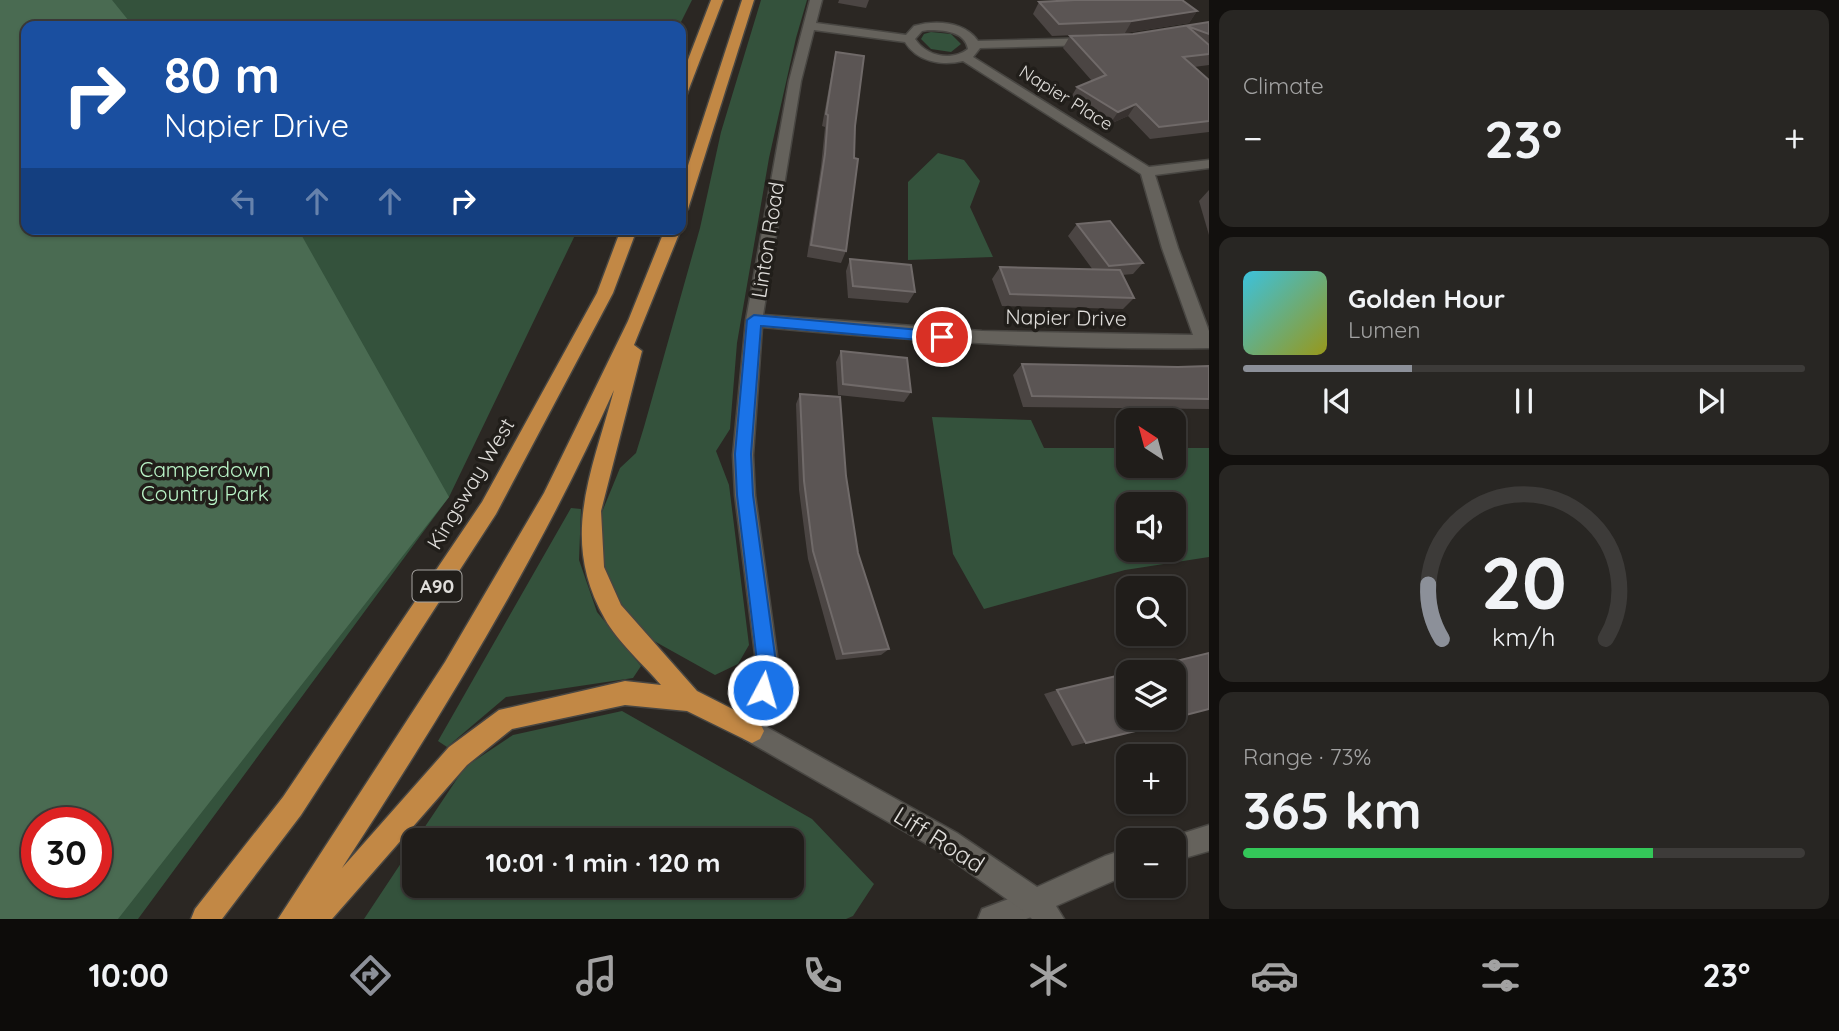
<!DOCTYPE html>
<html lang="en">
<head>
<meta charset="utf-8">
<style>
	:root { --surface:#201d1a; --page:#282623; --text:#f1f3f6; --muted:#a2a2a2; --line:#3d3b39; --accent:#8c9099 }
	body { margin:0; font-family:Quicksand,sans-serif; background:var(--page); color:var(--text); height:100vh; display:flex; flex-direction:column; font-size:26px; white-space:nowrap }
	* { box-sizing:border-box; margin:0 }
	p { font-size:23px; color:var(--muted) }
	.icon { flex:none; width:38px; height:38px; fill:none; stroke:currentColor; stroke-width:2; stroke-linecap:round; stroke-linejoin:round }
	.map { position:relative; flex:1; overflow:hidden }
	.details { display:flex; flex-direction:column; gap:10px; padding:10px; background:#12100e; width:630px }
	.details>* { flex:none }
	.guide { position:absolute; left:21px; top:21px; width:665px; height:214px; border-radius:14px; box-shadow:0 2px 5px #0004,0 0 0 2px var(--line); background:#1a4fa0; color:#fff; overflow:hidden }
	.needle { width:46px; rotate:324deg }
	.buttons { position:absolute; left:1116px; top:408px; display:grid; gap:14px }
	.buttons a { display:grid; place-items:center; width:70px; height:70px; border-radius:14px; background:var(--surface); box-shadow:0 2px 5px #0004,0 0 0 2px var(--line); font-size:35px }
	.speed { position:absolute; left:21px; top:807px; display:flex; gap:14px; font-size:35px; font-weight:700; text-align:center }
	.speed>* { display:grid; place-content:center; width:91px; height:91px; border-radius:50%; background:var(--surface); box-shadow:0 2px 5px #0004,0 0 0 2px var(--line); line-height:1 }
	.speed .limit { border:10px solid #d22; background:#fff; color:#111 }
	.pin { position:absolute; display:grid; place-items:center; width:60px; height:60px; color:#fff; margin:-30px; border:4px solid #fff; border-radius:50%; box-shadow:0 2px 7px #0007 }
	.me { position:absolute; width:77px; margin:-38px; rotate:6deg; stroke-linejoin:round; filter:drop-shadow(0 0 5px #0008) }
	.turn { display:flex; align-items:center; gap:24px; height:147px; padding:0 28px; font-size:32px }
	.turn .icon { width:91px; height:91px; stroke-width:2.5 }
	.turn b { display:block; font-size:49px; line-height:60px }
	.lanes { display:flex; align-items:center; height:66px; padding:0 28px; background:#0003; justify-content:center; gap:35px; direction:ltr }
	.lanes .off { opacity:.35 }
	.big { font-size:52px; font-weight:700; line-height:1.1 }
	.details .tile { flex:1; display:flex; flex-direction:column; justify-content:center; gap:10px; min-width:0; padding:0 24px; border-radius:14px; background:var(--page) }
	.details .dial { align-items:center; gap:0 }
	.dial svg { height:182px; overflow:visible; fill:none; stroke:var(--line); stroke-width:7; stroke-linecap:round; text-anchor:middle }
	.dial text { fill:var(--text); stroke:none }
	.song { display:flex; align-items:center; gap:21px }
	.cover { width:84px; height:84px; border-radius:10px; background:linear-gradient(135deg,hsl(190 70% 55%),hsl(60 70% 35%)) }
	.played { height:7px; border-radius:4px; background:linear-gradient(90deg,var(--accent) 30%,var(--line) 30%) }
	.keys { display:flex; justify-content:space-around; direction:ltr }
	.heat { display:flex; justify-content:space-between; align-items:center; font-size:38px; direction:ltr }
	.charge { height:10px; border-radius:5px; background:linear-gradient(90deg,#34c759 73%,var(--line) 0) }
	.trip { position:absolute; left:402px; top:828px; width:402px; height:70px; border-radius:14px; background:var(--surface); box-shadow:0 2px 5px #0004,0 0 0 2px var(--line); font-weight:700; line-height:70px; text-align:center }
	.tab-bar { display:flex; height:112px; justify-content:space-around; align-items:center; background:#0d0c0a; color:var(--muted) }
	.tab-bar .icon { width:49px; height:49px }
	.tab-bar .active { color:var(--accent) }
	.tab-bar b { font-size:32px; color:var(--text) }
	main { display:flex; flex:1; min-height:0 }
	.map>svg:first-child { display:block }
</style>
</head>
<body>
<main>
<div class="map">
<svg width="1209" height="919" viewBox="0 0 1209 919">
	<rect width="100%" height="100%" fill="#2b2723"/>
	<g fill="#34523c" fill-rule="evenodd">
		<path d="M0,0H692L679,26H26V229H578L449,497L138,919H0ZM37,822H96V882H37Z"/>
		<path d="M761,0H807L796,38L769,158L737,343L730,429L716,451L729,485L749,645L738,664L715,675L654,641L621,607L603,566L602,512L620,468L636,453L644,427L700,228L721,132Z"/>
		<path d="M931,32L951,34L961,44L951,52L931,49L921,39L924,34Z"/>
		<path d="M938,153L964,160L980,181L970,207L993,257L908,260V182Z"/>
		<path d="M932,417L1031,420L1044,448H1129V466H1174V448H1209V557L1125,570L984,609L953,554ZM1129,504H1174V550H1129Z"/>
		<path d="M571,508L581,509L579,560L597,612L641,666L633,678L506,697L447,747L438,741Z"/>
		<path d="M622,711L812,819L874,884L853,916L846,919H364L415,842V886H793V840H416L465,767L513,735Z"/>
	</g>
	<path fill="#4a6b52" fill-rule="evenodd" d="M0,0H112L133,26H26V229H298L449,497L118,919H0ZM37,822H96V882H37Z"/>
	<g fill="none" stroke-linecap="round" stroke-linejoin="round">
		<defs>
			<g id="minor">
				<path d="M810,0H822L816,23L906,35L914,26C935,20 964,21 978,41L1096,38L1098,41L1092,45L980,48L973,57L1149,167L1209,160V168L1155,175L1178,248L1209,331V348C1059,350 911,341 762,327L753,455L755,495L779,670L764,731L760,739L752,743L744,739L740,731L757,670L735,495L733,455L746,320L789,81ZM814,30L905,42C917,62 942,66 963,61L1141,174L1162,248L1193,335L982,331L763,315L801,81ZM928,30C943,30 965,31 968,49C951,62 926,56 915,39L922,31Z"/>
				<path d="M1035,889L1045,892L1048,902L1045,912L1026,919H978L982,909Z"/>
			</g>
			<g id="tertiary">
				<path d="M752,719L957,833L1037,887L1105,856L1129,848V874L1056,906L1064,919H1032L1025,912L939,851L744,739L740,731L744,723Z"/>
				<path d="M1209,825V851L1174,861V840L1165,839Z"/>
			</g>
			<g id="trunk">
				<path d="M711,0H723L687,94L681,98V78Z"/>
				<path d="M742,0H754L688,209L681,214V187Z"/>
				<path d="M621,229H637L613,293L496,514L301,815L222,919H191L195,909L283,797L482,502L597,293Z"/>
				<path d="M665,229H681L634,345L642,351L601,511L604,567L621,605L697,691L760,723L764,731L760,739L752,743L687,711L625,705L512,729L467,765L332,919H278L445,662L544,493L628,321ZM614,390C592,472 559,539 605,619C617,641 644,665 661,685L625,681L499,710L449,747L342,868C442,715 539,557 614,390Z"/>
			</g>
		</defs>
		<use href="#minor" stroke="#484642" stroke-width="3"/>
		<use href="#tertiary" stroke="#484642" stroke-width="3"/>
		<use href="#trunk" stroke="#484642" stroke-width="3"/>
		<use href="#minor" fill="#65625c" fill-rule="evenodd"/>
		<use href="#tertiary" fill="#65625c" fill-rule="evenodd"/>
		<use href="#trunk" fill="#c28845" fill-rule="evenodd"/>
	</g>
	<g fill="#4b4543">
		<path d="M839,0H869L866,8L838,3Z"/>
		<path d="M1039,2L1197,11L1189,23L1125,33L1052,36L1033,14Z"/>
		<path d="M1209,22V65L1194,67L1209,80V132L1150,139L1128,116L1110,124L1070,99L1077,87L1092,81L1063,48L1070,36L1133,34Z"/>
		<path d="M836,52L855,126L846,251L841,263L807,257L821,166L825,127L822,126L833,65Z"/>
		<path d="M1209,190V235L1199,201Z"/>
		<path d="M1077,224L1143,263L1133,274L1122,275L1134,298L1123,309L1002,306L992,279L1000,267L1093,270L1068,236Z"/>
		<path d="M850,259L915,292L908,303L848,298L846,271Z"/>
		<path d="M841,351L911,392L904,402L838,395L836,362Z"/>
		<path d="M1022,364L1178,367L1209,366V409L1023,407L1013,375Z"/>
		<path d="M800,394L846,476L858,553L889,649L881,655L836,660L808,559L799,490L796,404Z"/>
		<path d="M1057,690L1170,719L1172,722L1072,746L1044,694Z"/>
	</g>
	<g fill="#383230">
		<path d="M1197,11L1189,23L1125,33L1132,21Z"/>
		<path d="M1136,104L1128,116L1110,124L1118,112Z"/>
	</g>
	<g fill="#5b5554" stroke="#706a69" stroke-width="2">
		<path d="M1075,0H1182L1197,11L1132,21L1059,24L1039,2Z"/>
		<path d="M1209,22V34L1187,26L1209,45V54L1183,57L1209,80V121L1159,127L1136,104L1118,112L1077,87L1106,75L1070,36L1133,34Z"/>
		<path d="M836,52L864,56L855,126L854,158L858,159L846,251L811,245L825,154L828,115L826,114Z"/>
		<path d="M1110,221L1143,263L1109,266L1077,224Z"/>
		<path d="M850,259L911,265L915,292L853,286Z"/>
		<path d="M1000,267L1120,270L1134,298L1010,294Z"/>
		<path d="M841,351L907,358L911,392L843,384Z"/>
		<path d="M1022,364L1178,367L1209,366V399L1032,396Z"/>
		<path d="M800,394L840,397L846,476L858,553L889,649L843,654L813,551L804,481Z"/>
		<path d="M1209,653V709L1170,719L1172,722L1086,743L1057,690L1129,673V718H1174V672H1131Z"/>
	</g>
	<path fill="#1a73e8" stroke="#114b97" stroke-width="2" d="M754,315L942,332L949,337L942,342L761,326L751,454L753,495L777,670L769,697L763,700L756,697L753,690L758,670L737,495L735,454L747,320Z"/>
	<g text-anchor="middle" stroke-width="7" stroke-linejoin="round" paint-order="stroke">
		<g font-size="18" fill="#e0dedb" stroke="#211e1a">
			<text transform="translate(1066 98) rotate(32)" y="6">Napier Place</text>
		</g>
		<rect fill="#211e1a" stroke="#a7a4a1" stroke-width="2" x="412.5" y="570.5" width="49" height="31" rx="5"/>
		<g font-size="19" font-weight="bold" fill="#e0dedb">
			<text x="437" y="593">A90</text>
		</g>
		<g font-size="21" fill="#e0dedb" stroke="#211e1a">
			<text transform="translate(768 240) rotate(-81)" y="7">Linton Road</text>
			<text transform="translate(1066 318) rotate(1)" y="7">Napier Drive</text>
			<text transform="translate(471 484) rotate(-59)" y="7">Kingsway West</text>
		</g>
		<g font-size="21" fill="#baf5c8" stroke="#211e1a">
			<text x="205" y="477">Camperdown<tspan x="205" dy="24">Country Park</tspan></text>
		</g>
		<g font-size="24" fill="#e0dedb" stroke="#211e1a">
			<text transform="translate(939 840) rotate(32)" y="8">Liff Road</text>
		</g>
	</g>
</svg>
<div class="buttons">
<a><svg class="needle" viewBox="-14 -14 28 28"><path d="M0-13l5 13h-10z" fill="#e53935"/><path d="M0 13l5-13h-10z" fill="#a2a2a2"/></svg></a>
<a><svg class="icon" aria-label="sound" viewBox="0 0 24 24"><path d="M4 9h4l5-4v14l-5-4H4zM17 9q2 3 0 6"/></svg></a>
<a><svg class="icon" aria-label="search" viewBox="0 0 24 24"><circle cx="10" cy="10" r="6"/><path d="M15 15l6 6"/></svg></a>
<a><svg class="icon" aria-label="layers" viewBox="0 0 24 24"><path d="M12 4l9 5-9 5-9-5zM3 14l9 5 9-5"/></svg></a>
<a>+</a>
<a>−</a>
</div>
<div class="speed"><div class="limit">30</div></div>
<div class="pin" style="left:942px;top:337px;background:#d93025"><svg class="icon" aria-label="arrive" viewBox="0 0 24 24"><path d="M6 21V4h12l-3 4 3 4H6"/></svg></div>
<svg class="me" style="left:763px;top:690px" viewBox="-20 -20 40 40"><circle r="17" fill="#1a73e8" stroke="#fff" stroke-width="3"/><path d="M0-11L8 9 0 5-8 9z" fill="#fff"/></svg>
<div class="trip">10:01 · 1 min · 120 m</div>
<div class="guide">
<div class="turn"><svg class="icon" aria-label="right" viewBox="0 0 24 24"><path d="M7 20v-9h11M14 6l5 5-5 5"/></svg><div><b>80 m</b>Napier Drive</div></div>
<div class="lanes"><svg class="icon off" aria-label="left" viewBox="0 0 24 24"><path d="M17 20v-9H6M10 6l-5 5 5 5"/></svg><svg class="icon off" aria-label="ahead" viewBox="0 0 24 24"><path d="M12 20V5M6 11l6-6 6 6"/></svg><svg class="icon off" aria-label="ahead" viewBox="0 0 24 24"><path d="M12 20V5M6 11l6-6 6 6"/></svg><svg class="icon" aria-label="right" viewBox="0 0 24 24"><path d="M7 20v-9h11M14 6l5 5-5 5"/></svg></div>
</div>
</div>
<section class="details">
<div class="tile"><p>Climate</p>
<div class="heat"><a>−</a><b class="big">23°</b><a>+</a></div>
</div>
<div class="tile">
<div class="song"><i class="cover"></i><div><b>Golden Hour</b><p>Lumen</p></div></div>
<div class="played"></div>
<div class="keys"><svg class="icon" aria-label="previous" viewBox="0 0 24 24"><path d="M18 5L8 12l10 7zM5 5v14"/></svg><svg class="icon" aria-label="pause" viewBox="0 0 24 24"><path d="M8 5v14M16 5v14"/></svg><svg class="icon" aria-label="next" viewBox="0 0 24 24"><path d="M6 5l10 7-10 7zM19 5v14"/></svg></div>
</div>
<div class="tile dial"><svg viewBox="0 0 100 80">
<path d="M14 69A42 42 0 1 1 86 69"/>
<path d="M14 69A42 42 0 0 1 8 45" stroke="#8c9099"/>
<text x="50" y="56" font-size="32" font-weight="700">20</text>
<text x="50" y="72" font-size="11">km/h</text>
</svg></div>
<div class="tile"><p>Range · 73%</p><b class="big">365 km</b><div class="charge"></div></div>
</section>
</main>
<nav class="tab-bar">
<b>10:00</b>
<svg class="icon active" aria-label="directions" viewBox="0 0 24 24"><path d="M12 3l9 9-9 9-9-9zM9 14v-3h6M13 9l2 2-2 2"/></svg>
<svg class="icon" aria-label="music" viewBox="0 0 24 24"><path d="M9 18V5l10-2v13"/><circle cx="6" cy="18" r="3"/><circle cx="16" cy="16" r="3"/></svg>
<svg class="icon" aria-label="phone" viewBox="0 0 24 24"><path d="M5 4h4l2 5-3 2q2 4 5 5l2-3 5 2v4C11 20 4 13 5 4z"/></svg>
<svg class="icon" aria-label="climate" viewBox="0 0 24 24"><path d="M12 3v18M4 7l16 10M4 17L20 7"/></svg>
<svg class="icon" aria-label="car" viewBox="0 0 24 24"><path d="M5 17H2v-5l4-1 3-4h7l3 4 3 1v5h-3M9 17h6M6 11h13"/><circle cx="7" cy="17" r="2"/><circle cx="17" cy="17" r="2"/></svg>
<svg class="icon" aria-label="filters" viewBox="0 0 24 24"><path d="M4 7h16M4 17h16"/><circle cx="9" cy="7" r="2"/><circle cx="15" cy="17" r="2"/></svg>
<b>23°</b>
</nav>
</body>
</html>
